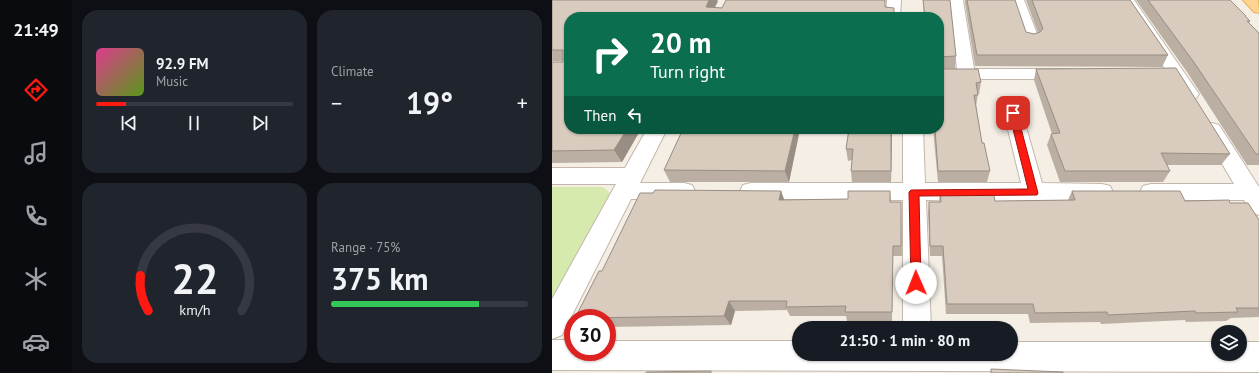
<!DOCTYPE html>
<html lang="en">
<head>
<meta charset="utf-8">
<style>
	:root { --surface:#171b24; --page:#20242c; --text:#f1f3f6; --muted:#9ea1a6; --line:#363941; --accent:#ff1a11 }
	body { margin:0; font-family:"PT Sans",sans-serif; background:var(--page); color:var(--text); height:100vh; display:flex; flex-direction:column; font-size:15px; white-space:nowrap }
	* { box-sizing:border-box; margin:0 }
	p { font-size:13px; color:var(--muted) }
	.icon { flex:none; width:22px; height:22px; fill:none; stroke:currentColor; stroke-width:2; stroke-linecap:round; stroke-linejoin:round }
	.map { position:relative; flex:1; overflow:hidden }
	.panel { display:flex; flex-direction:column; gap:10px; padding:10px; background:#0d0f14; width:480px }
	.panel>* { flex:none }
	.top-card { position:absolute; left:12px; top:12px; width:380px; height:122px; border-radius:16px; box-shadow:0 1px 3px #0004; background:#0b6e4f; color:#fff; overflow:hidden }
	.buttons { position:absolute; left:659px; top:325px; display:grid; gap:8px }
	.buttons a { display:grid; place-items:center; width:36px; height:36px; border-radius:50%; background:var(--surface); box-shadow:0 1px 3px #0004; font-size:20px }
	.speed { position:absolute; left:12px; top:309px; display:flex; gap:8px; font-size:20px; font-weight:700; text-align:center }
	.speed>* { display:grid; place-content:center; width:52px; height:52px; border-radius:50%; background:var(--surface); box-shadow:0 1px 3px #0004; line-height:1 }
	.speed .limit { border:6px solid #d22; background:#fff; color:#111 }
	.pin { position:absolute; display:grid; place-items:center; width:34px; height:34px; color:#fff; margin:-17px; border-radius:8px; box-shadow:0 2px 6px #0006 }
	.me { position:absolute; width:44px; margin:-22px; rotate:359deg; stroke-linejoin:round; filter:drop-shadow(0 0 3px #0008) }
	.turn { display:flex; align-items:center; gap:14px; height:84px; padding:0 20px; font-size:18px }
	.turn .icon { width:52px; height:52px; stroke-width:2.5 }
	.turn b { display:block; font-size:28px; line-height:34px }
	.then { display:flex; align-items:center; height:38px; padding:0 20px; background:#0003; gap:8px; font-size:15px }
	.big { font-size:30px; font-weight:800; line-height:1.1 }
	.panel .card { flex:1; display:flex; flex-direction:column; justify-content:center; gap:6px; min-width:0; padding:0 14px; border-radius:16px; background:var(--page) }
	.panel .dial { align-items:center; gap:0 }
	.dial svg { height:104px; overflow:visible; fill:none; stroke:var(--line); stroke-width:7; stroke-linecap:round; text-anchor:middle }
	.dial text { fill:var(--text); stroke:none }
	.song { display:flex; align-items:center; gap:12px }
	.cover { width:48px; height:48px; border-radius:6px; background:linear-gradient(135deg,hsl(330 70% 55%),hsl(90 70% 35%)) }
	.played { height:4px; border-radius:2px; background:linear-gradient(90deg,var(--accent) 15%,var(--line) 15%) }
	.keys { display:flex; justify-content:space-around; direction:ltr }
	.heat { display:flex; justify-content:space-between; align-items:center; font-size:22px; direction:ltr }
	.charge { height:6px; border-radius:3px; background:linear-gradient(90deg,#34c759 75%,var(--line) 0) }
	.panel .tiles { flex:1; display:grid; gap:10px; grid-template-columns:repeat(2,1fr) }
	.trip { position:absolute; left:240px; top:321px; width:226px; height:40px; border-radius:20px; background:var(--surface); box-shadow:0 1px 3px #0004; font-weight:800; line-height:40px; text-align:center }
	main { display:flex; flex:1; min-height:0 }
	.tabs { display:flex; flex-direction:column; width:72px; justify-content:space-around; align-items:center; background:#090b0e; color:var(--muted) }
	.tabs .icon { width:28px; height:28px }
	.tabs .selected { color:var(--accent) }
	.tabs b { font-size:18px; color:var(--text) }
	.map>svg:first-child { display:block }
</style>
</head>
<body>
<main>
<nav class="tabs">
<b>21:49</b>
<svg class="icon selected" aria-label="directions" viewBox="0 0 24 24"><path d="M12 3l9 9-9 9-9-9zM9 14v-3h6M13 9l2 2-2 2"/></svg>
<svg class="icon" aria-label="music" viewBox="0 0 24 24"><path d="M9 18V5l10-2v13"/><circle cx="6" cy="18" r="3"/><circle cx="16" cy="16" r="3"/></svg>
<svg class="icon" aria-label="phone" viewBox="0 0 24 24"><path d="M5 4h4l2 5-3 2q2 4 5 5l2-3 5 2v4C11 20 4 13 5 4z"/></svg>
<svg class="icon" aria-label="climate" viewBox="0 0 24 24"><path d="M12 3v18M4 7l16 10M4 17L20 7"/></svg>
<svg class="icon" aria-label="car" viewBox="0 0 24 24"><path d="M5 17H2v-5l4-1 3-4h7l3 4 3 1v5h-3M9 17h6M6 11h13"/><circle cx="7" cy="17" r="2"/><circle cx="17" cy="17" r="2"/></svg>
</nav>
<section class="panel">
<div class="tiles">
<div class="card">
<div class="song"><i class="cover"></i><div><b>92.9 FM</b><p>Music</p></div></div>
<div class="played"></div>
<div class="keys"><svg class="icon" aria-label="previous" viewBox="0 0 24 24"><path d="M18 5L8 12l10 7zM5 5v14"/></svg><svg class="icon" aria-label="pause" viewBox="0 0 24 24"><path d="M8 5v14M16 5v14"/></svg><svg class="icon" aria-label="next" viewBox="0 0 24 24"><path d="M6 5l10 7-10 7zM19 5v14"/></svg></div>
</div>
<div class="card"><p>Climate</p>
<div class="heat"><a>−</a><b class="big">19°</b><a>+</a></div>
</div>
<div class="card dial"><svg viewBox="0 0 100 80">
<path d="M14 69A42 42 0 1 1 86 69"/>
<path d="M14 69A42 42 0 0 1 8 42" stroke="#ff1a11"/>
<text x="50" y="56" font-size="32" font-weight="700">22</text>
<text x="50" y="72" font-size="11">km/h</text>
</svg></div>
<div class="card"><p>Range · 75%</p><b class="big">375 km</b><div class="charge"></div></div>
</div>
</section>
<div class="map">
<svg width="707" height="373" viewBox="0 0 707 373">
	<rect width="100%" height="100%" fill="#f4eee5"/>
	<path fill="#d5eaac" d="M0,187H51L58,193L0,298Z"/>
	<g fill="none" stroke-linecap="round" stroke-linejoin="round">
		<defs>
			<g id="street">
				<path d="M335,0H349L348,17H334Z"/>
				<path d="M397,0H411L422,69H514L520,70L523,74L520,78L514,79H387V69H405Z"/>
				<path d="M458,0H472L487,39L485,42L479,44L473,42L471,39Z"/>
				<path d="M568,0H582L647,94L644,98L638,100L632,98Z"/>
				<path d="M461,107L468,109L470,113L490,183L550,184L558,186L561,192L558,198L550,200L482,202L374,200L379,328H351V200L199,199L191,197L188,191L191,185L199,183H351V129H371L373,183H469L452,113L454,109Z"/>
				<path d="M660,123L667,125L707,187V215L699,212L692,200H599L591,198L588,192L591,186L599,184H682L650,130L653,125Z"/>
				<path d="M95,129H115L88,183H132L140,185L143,191L140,197L132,199H79L10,335L0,339V299L64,184H0V168H73Z"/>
				<path d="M0,340H21V352H55V341H247V354H459V342H666V354H688V342H707V372L0,370Z"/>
			</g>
			<path id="primary" d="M691,0H706L707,13L702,12Z"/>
		</defs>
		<use href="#street" stroke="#c3b7ab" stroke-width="2"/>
		<use href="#primary" stroke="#eab05d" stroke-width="2"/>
		<use href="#street" fill="#fff" fill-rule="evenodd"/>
		<use href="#primary" fill="#ffd493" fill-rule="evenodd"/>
	</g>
	<g fill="#bbafa3">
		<path d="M0,0L166,1L163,7L170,8L174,0H333V7L342,8V17H17L89,129L70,162L0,163V62H11V61H0Z"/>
		<path d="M371,0H398L404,56L403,68H387V17H372Z"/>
		<path d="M413,0H415L474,32L482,34L486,33L474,0H578L616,55L610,67L423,66L413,3Z"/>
		<path d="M584,0H678L694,16L693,17L698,21L697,23L707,33V165H695L635,72Z"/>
		<path d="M387,69L429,82L427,94H426L424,106L430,143L438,171L435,182H386L381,129H387Z"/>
		<path d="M484,69L678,154L669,165H615L618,171L611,182H508L495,145L499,134H500L482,80Z"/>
		<path d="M131,129H248L237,182H118L112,170Z"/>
		<path d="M297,129H340L339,182H300L299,171L300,160L296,161L294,149Z"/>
		<path d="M229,191L232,200L296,199L338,191L339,202H349L350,256H341L340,321H295L294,316H238L235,310L183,311L179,325L55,327V318H23L50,271Z"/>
		<path d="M388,191L443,201L516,200L520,191L633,201L678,203L707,220V317L679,318L674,321L634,322L633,320L549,324L548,322L478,323L476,314H394L390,256H378L376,213L377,202H387Z"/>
	</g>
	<g fill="#988e84">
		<path d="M157,0H165L166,1L158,17L154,7Z"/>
		<path d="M75,129H89L70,162L62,150Z"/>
		<path d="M243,129H248L237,182L233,171Z"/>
		<path d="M339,129H340L339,182Z"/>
		<path d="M229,191L233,202L227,200Z"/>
		<path d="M177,301L183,311L179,325L172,316Z"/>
	</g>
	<g fill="#d9cbbd" stroke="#988e84">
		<path d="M0,0H157L154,7L170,8L174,0H333V7L342,8V17H17V129H75L62,150L0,151V62H11V50H0Z"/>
		<path d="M371,0H398L404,56L387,57V17H373Z"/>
		<path d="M415,0H463L474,32L482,34L488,32L491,29L480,0H578L616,55H425Z"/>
		<path d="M596,0H678L694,16H693L698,21H695L707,33V154H704L641,61Z"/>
		<path d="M624,68L678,154L609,153L618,171H513L499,134L508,133L484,69Z"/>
		<path d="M387,69H426L429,82L424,83L426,95H422L430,143H432L438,171H386L383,129H387Z"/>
		<path d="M131,129H243L233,171L112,170Z"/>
		<path d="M297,129H339V171H299L301,149H294Z"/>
		<path d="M103,190L229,191L227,200L296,199V191H338V202H349V246H341L340,312H293L294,306L234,307L235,301H177L172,316L23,318L47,271H50L88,193H101Z"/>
		<path d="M388,191H441L443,201L523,200L520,191H628L633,201L677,200L678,203H696L707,220V308H684L686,312L644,313L643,311L556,315L555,312L483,313L481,304H395L391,246H378L377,202H389Z"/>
		<path d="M439,369L511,372V373H439Z"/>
		<path d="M159,371V373H94V372Z"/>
	</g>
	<path fill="#ff1a11" stroke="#a6110b" d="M461,111L465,113L486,193L485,195L367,196L369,283L368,286L364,288L360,286L359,283L357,192L359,190L476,189L457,113Z"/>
</svg>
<div class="buttons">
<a><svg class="icon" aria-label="layers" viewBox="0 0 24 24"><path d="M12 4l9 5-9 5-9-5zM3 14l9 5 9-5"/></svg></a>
</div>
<div class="speed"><div class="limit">30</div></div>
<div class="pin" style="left:461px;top:113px;background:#d93025"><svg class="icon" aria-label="arrive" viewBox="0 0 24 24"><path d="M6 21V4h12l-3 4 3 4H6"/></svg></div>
<svg class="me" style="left:364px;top:283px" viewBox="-20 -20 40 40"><circle r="19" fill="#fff"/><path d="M0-13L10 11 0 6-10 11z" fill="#ff1a11"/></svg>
<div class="trip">21:50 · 1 min · 80 m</div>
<div class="top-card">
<div class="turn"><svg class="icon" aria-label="right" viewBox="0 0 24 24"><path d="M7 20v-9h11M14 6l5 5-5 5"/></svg><div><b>20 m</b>Turn right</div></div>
<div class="then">Then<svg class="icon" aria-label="left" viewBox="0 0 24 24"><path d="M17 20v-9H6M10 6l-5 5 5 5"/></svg></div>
</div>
</div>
</main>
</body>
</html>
